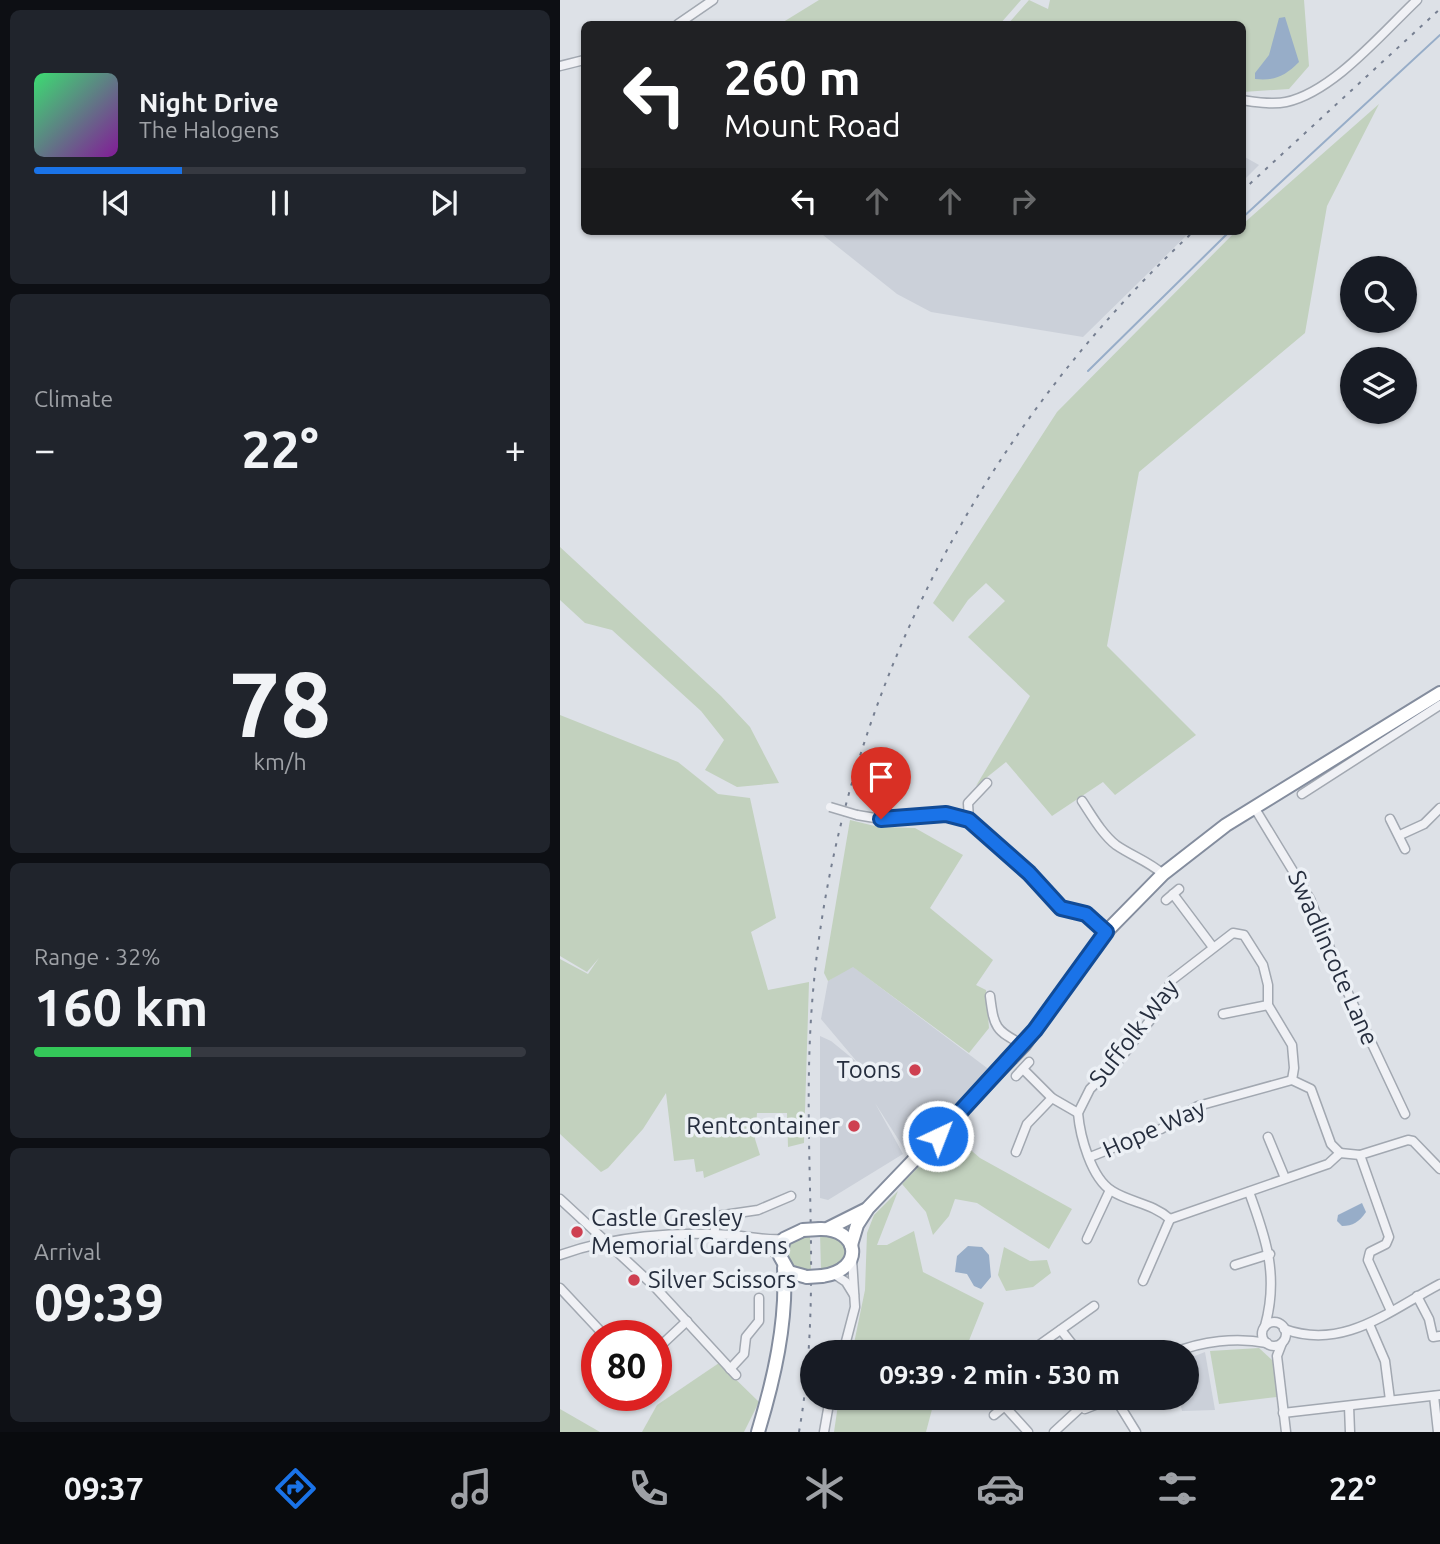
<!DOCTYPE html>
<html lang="en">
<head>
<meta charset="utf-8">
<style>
	:root { --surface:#171b24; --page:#20242c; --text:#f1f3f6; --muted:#9ea1a6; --line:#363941; --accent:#1a73e8 }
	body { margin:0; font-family:Ubuntu,sans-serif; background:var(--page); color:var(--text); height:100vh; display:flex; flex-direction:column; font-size:26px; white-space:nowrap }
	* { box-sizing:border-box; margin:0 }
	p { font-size:23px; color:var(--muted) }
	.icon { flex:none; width:38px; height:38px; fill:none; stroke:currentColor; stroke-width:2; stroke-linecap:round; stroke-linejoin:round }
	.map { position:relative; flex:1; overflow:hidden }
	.panel { display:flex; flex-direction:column; gap:10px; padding:10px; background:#0d0f14; width:560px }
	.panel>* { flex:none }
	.top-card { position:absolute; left:21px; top:21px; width:665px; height:214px; border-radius:10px; box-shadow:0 2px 5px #0004; background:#202124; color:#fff; overflow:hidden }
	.controls { position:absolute; left:780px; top:256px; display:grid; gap:14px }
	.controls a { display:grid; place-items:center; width:77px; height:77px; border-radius:50%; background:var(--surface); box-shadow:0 2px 5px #0004; font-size:35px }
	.speed { position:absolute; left:21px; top:1320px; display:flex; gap:14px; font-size:35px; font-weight:700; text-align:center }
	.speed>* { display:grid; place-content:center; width:91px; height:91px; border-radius:50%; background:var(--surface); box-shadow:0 2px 5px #0004; line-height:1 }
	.speed .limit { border:10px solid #d22; background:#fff; color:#111 }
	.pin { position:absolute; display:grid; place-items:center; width:60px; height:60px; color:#fff; margin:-72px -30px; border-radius:50% 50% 50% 0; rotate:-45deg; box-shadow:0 0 7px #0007 }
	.pin .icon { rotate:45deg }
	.me { position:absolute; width:77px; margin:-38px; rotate:43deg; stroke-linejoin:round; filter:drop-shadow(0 0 5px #0008) }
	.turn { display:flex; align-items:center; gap:24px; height:147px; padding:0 28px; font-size:32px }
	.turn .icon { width:91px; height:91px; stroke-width:2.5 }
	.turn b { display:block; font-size:49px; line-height:60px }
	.lanes { display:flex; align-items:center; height:66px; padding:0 28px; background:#0003; justify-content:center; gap:35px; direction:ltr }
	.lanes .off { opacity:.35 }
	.big { font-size:52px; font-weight:600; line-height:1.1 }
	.panel .tile { flex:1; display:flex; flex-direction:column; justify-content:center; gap:10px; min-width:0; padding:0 24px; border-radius:10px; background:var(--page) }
	.panel .dial { align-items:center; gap:0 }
	.dial b { font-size:91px; line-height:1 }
	.song { display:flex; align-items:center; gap:21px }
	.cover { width:84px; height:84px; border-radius:10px; background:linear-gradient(135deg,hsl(140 70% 55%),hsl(290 70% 35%)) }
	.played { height:7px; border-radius:4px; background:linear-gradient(90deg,var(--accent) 30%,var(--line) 30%) }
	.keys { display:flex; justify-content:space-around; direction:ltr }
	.heat { display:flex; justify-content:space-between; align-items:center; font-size:38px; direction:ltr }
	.charge { height:10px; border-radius:5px; background:linear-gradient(90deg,#34c759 32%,var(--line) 0) }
	.trip { position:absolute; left:240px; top:1340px; width:399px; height:70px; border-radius:35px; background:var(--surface); box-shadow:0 2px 5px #0004; font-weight:600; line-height:70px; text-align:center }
	.tabs { display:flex; height:112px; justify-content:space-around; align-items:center; background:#090b0e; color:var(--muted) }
	.tabs .icon { width:49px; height:49px }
	.tabs .selected { color:var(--accent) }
	.tabs b { font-size:32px; color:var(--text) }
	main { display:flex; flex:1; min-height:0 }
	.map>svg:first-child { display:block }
</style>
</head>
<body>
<main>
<section class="panel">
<div class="tile">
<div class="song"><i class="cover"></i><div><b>Night Drive</b><p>The Halogens</p></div></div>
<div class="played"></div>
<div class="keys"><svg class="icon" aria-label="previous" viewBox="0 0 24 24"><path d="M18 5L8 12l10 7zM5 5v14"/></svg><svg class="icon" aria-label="pause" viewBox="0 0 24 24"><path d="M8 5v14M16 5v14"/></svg><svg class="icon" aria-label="next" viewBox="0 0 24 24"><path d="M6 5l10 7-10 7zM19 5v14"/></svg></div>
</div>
<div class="tile"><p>Climate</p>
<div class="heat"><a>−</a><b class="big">22°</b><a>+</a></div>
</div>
<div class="tile dial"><b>78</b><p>km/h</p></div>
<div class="tile"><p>Range · 32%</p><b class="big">160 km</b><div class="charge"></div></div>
<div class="tile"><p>Arrival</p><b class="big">09:39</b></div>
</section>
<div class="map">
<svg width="880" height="1432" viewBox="0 0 880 1432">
	<rect width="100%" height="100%" fill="#dde1e7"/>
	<g fill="#cbd0d9">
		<path d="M683,156L699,165L683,181Z"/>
		<path d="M258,231H631L523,337L371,312L337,294Z"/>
		<path d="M292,966L431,1071L349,1156L315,1103L343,1154L268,1200L260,1198V1036L271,1041L298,1063L261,1019L268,981Z"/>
		<path d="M645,1352L655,1410L622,1411L619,1398H626L627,1359Z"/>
	</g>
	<g fill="#c2d1be">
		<path d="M259,0H461L440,24H220Z"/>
		<path d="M469,0L488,9L490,0H744L749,66L729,89L683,92L682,24H448Z"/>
		<path d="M819,104L767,206L745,333L579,472L547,646L636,735L555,795L543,782L492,816L446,762L416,786L470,696L408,637L445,601L426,583L408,600L393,622L373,603L497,412L676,231H682L684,223Z"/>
		<path d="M0,547L161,696L190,727L219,783L177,787L145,770L164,740L141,711L52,630L25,623L0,600Z"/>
		<path d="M0,715L118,762L158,794L190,798L216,918L191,932L208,990L249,982L244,1143L228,1147L227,1113H197L195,1139L200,1155L144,1178L143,1171L136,1172L134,1159L114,1161L106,1093L83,1129L48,1168L41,1172L0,1134V959L28,974L39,958L27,972L0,956Z"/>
		<path d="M290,820L319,827L355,828L403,855L370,908L433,960L416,985L426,990L429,1028L409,1053L293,967L268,981L264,973Z"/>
		<path d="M391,1133L420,1158L512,1209L489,1249L417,1203L395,1199L389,1216L373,1235L366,1212L342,1184Z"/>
		<path d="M338,1191L317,1245H327L354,1231L363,1272L424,1303L404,1353H292L305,1290L307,1233L314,1215Z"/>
		<path d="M267,1232L286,1241V1263L261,1270L260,1233Z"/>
		<path d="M244,1233V1237H250L251,1269L234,1270C221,1253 226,1243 244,1233Z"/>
		<path d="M444,1247L470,1261L487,1260L491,1273L473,1287L446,1291L438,1275Z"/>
		<path d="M699,1348L713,1361L717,1397L659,1404L650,1351Z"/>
		<path d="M159,1363L199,1402L184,1432H82L97,1405Z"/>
		<path d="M279,1398H375L366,1432H274Z"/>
		<path d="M0,1409L40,1432H0Z"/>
	</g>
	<g fill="#97adc8">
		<path d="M725,17L739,62C725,76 715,81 695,79V73L709,55L719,18Z"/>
		<path d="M802,1203L806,1212C799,1222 793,1226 782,1226L777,1221L778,1215Z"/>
		<path d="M408,1246L422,1247L429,1255L431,1277L421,1289L414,1286L407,1274L395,1272L397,1256Z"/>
	</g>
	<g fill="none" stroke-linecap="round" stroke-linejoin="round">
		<g stroke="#97adc8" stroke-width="2">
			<path d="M682,218L880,35"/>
			<path d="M528,371L670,231"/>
		</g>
		<defs>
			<g id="minor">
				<path d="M118,24L153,0"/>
				<path d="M0,66L24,60"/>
				<path d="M682,100C696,102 712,105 726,102C773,92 822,33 857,0"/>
				<path d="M742,794L880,705"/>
				<path d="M522,801C532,816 542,834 556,845C572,856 588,861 603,874"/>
				<path d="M694,807L750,899L788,993L845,1114"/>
				<path d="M297,815L321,819L386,814L409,820L469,873L501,908L526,914L546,932"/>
				<path d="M830,819L845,849"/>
				<path d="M409,820L408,803L427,783"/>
				<path d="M840,835L864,824L880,808"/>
				<path d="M613,894L652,946"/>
				<path d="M606,900L619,889"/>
				<path d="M430,996C434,1027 435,1031 464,1045"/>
				<path d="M663,1014L708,1005"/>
				<path d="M463,1069L492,1098L518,1113"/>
				<path d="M456,1076L469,1062"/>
				<path d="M708,1137L725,1178"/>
				<path d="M456,1152L467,1124L492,1098"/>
				<path d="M780,1153L800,1155L848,1140L853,1141L880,1169"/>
				<path d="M800,1155L829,1237L826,1244L810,1252L808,1260L831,1311"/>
				<path d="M530,1157L601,1129L638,1106L732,1080L751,1089L771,1144L780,1153"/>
				<path d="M689,1192C706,1238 719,1276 705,1326"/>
				<path d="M0,1199L94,1286L176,1375"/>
				<path d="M610,1219C592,1203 571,1203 552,1191C531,1178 520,1136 518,1113L530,1089L559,1060L591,1019L612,980L673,933L684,935L703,965L708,985V1005L732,1045L734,1068L732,1080"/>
				<path d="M610,1219L768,1164L780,1153"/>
				<path d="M154,1235L157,1216L198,1210L231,1196"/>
				<path d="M527,1239L550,1190"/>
				<path d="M196,1241L220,1256"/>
				<path d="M0,1255C53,1236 115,1231 171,1235C189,1236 206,1241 224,1239"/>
				<path d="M675,1265L710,1254"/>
				<path d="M274,1274L286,1282L294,1295"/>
				<path d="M583,1281L610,1219"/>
				<path d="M0,1288L44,1335"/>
				<path d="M857,1296L869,1319L873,1337L880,1336"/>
				<circle cx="714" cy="1334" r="12"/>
				<path d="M809,1324L825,1361L830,1400"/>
				<path d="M724,1329C784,1351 830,1310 880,1284"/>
				<path d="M501,1330L519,1353"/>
				<path d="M722,1343L717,1356L726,1432"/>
				<path d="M96,1350L127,1321"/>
				<path d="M283,1353L295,1307L292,1259"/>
				<path d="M468,1353L534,1306"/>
				<path d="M613,1353C642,1341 676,1337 707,1343"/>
				<path d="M170,1369L184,1354L186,1337L199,1321V1298"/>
				<path d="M874,1396L878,1432"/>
				<path d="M555,1398L576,1432"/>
				<path d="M438,1399L468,1432"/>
				<path d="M789,1406L790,1432"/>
				<path d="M525,1409L548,1400"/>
				<path d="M723,1413L880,1395"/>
				<path d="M434,1415L445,1406"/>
				<path d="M264,1432L270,1398"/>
				<path d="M494,1432L531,1398"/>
			</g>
			<g id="highway">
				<path d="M269,1228L305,1210"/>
				<path d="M260,1229C299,1228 306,1270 262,1276"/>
				<path d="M243,1230L224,1239L220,1256L229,1272L247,1277"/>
				<path d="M291,1245L297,1225L308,1208L464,1045L546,932L603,874L666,825L880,693"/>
				<path d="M198,1432C214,1379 227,1323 224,1268"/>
			</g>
		</defs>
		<use href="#minor" stroke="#a2a8b1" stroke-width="11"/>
		<use href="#highway" stroke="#848d9e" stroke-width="16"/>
		<use href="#minor" stroke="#f0f1f5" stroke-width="8"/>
		<use href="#highway" stroke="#fff" stroke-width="12"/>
		<g stroke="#767f91" stroke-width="2" stroke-dasharray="3.5 7" stroke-linecap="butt">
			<path d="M682,191L880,9"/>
			<path d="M239,1432C262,1301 244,1170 250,1037C264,729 410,439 634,231"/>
		</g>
		<defs>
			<path id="minor-bridge" d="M270,807L297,815"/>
			<g id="highway-bridge">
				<path d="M243,1230L260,1229"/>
				<path d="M247,1277L262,1276"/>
			</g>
		</defs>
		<use href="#minor-bridge" stroke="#a2a8b1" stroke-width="11" stroke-linecap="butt"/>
		<use href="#highway-bridge" stroke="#848d9e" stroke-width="16" stroke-linecap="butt"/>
		<use href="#minor-bridge" stroke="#f0f1f5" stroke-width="8"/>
		<use href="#highway-bridge" stroke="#fff" stroke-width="12"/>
	</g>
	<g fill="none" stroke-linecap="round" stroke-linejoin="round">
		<defs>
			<path id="route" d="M321,819L386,814L409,820L469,873L501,908L526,914L546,932L475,1030L378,1136"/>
		</defs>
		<use href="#route" stroke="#114b97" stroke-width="18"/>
		<use href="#route" stroke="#1a73e8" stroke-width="12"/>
	</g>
	<g fill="#ce4051" stroke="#ecf0f5" stroke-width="2.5">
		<circle cx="355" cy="1070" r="7"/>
		<circle cx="294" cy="1126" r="7"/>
		<circle cx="17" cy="1232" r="7"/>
		<circle cx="74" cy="1280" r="7"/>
	</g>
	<g text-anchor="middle" stroke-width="7" stroke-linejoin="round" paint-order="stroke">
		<g font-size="24" fill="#262e3e" stroke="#ecf0f5">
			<text transform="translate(773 958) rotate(66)" y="8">Swadlincote Lane</text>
			<text transform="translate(574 1033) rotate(-52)" y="8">Suffolk Way</text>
			<text transform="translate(594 1129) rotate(-24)" y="8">Hope Way</text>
		</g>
		<g font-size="24" fill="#262e3e" stroke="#ecf0f5" text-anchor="end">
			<text x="341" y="1078">Toons</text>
			<text x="280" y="1134">Rentcontainer</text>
			<text x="31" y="1226" text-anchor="start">Castle Gresley<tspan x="31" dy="28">Memorial Gardens</tspan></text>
			<text x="88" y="1288" text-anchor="start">Silver Scissors</text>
		</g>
	</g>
</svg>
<div class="controls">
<a><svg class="icon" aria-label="search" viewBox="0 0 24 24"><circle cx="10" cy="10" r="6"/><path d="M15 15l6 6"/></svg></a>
<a><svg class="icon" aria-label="layers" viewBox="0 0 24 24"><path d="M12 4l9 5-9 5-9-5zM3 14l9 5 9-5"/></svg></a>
</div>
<div class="speed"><div class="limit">80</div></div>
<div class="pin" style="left:321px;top:819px;background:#d93025"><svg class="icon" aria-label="arrive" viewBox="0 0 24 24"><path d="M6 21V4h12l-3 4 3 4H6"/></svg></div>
<svg class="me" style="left:378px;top:1136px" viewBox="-20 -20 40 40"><circle r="17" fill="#1a73e8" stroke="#fff" stroke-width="3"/><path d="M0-11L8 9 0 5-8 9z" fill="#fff"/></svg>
<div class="trip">09:39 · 2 min · 530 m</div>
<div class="top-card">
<div class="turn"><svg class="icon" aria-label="left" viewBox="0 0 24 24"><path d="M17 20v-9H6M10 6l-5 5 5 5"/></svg><div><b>260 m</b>Mount Road</div></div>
<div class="lanes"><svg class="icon" aria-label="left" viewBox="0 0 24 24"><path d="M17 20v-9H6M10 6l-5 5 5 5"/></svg><svg class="icon off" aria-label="ahead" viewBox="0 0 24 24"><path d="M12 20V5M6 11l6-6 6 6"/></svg><svg class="icon off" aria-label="ahead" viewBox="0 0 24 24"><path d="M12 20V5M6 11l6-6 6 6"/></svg><svg class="icon off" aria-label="right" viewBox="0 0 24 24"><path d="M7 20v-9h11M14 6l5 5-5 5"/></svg></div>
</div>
</div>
</main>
<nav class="tabs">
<b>09:37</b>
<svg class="icon selected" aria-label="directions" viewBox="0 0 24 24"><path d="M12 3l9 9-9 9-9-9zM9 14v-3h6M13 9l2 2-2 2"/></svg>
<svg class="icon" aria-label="music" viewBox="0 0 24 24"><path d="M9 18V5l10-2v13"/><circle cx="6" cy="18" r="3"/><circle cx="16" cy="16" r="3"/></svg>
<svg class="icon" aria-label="phone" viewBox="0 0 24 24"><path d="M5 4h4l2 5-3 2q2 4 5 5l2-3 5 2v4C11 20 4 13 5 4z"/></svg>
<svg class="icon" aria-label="climate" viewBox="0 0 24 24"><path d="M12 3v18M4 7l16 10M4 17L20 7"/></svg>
<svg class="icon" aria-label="car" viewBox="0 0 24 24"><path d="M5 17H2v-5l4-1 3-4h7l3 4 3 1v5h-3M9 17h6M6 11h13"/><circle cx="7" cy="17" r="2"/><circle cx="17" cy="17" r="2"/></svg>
<svg class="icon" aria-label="filters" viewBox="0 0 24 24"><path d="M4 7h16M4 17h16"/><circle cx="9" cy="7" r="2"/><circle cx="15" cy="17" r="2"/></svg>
<b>22°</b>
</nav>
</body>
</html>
